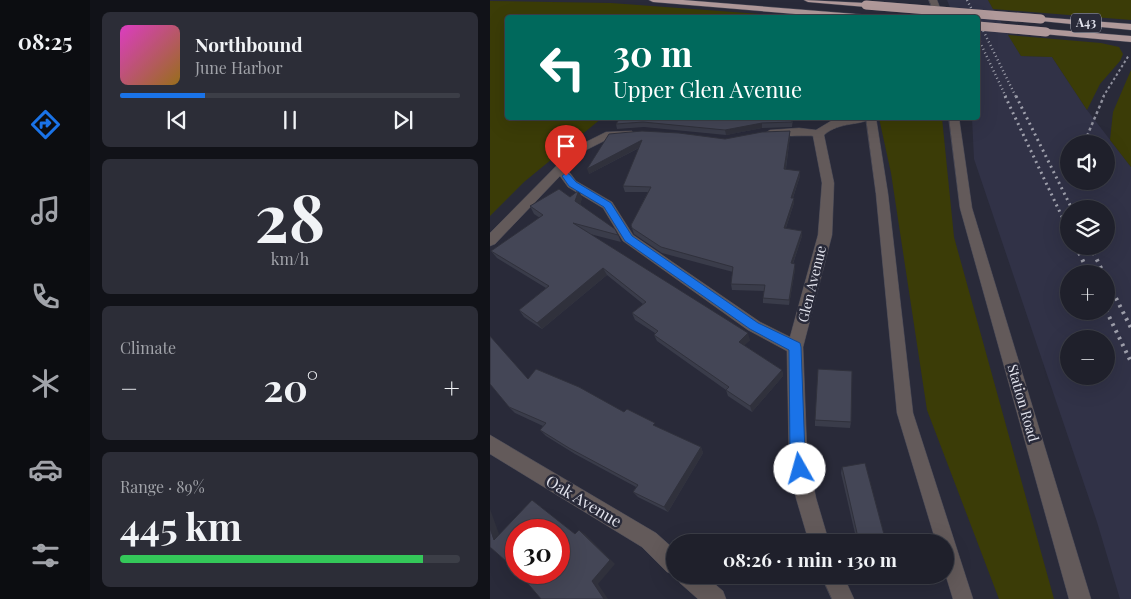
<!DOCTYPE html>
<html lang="en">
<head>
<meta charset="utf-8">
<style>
	:root { --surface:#1f202b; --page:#2c2d37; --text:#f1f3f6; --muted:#a1a3a9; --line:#3c3e47; --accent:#1a73e8 }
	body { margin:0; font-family:"Playfair Display",serif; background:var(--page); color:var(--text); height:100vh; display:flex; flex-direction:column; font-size:19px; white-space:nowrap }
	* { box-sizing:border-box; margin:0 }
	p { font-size:16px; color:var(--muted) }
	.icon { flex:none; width:28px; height:28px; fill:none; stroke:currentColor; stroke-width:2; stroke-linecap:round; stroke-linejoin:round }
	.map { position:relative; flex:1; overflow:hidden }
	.panel { display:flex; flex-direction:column; gap:12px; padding:12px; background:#111218; width:400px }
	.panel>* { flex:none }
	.guide { position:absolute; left:15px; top:15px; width:475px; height:105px; border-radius:5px; box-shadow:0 5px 20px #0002,0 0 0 1px var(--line); background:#00695c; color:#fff; overflow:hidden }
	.controls { position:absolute; left:570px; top:135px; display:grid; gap:10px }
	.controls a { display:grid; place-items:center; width:55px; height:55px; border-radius:50%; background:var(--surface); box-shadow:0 5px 20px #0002,0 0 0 1px var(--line); font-size:25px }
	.speed { position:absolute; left:15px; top:519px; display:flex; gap:10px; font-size:25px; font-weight:700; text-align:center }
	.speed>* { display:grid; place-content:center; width:65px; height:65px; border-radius:50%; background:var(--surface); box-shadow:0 5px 20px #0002,0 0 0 1px var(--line); line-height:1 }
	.speed .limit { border:8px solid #d22; background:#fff; color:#111 }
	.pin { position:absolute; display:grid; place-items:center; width:42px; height:42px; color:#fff; margin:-51px -21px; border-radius:50% 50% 50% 0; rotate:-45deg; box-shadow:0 0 5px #0007 }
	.pin .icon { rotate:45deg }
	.me { position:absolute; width:55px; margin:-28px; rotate:353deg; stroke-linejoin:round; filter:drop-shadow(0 0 4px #0008) }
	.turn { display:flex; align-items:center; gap:18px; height:105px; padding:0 25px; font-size:22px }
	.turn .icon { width:65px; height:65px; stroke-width:2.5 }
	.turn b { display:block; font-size:35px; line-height:42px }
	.big { font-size:38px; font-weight:700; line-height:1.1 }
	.panel .tile { flex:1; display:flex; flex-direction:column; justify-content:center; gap:8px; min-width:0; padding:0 18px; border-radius:8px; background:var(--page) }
	.panel .dial { align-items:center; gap:0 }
	.dial b { font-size:65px; line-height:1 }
	.song { display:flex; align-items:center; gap:15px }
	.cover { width:60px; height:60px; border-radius:8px; background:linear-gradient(135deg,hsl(310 70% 55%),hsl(40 70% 35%)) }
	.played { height:5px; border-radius:2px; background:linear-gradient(90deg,var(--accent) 25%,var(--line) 25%) }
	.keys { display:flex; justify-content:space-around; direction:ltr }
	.heat { display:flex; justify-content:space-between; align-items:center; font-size:28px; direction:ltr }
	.charge { height:8px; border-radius:4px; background:linear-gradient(90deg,#34c759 89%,var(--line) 0) }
	.trip { position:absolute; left:176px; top:534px; width:288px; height:50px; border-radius:25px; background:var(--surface); box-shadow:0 5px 20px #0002,0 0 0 1px var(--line); font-weight:700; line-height:50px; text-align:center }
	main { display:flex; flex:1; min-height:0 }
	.menu { display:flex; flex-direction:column; width:90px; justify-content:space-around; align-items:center; background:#0c0d11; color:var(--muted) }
	.menu .icon { width:35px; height:35px }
	.menu .current { color:var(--accent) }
	.menu b { font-size:22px; color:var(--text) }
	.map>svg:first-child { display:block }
</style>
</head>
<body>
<main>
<nav class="menu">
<b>08:25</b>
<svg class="icon current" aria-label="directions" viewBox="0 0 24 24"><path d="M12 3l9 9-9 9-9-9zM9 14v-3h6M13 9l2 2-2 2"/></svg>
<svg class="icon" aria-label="music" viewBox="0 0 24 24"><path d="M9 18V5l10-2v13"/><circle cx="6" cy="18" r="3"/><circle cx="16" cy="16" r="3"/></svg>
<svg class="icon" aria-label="phone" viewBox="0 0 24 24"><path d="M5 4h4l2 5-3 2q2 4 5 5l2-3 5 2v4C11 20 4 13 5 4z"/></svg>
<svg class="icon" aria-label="climate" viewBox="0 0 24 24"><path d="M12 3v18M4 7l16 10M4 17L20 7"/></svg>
<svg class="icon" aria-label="car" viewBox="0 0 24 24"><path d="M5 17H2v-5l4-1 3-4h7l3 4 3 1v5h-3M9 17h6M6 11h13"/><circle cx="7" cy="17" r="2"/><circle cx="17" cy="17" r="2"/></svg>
<svg class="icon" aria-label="filters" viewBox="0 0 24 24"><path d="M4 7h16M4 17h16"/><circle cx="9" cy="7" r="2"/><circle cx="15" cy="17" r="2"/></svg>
</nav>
<section class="panel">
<div class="tile">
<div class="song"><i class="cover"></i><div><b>Northbound</b><p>June Harbor</p></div></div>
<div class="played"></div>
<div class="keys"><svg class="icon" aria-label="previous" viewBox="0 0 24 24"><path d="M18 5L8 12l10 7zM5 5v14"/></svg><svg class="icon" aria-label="pause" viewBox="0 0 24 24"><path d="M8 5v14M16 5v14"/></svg><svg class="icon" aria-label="next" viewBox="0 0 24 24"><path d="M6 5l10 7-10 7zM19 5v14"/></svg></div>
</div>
<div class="tile dial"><b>28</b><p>km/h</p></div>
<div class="tile"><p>Climate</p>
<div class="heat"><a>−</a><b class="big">20°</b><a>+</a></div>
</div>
<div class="tile"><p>Range · 89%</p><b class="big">445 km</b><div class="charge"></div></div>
</section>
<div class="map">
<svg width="641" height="599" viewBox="0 0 641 599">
	<rect width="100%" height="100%" fill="#292a39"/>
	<path fill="#313247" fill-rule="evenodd" d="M457,0H498L531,56L562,57L597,110L641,167V599H630L607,522L484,159L482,118H488V18L464,17ZM579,144H616V181H579ZM579,209H616V246H579ZM579,274H616V311H579ZM579,339H616V376H579Z"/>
	<g fill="#3b3c07">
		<path d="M498,0H641V20L503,9Z"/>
		<path d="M0,1L121,3L312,17L18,18V118H112L34,182L0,216Z"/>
		<path d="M518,35L611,43L629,47L633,54L630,61L610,84L597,110L562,57L531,56Z"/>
		<path d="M641,70V167L620,140L623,112Z"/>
		<path d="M389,118H452L464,237L564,599H509L437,410L401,173Z"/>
	</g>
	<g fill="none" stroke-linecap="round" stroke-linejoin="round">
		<defs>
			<path id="lane" d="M376,118H386L398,194L423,413L483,599H463L455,573V542H446L407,413L386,194Z"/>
			<g id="street">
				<path d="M439,0H447L454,18H446Z"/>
				<path d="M355,118H381C372,126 350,121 334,135L344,183L342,235L313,347L317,454L326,498L339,542H319L306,498L299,454L297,351L258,330L133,241L113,208L78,187L70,176L5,244L0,246V233L84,148L116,132L142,131L143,133L142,135L122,137L92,152L77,169L86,181L122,202L143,235L270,322L300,337L328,235L332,183L323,136C312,135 280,138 275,133L280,130L309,128L326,130L341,121Z"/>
				<path d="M459,118H469L482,208L601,599H579L470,208Z"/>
				<path d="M0,435L166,533L185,550V575L177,572L152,547L0,454Z"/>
				<path d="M187,575H214L233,591L236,599H208L190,583Z"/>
				<path d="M331,575H353L364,599H342Z"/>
			</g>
			<g id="highway">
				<path d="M159,0H193L391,16L395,18H354L163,2Z"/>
				<path d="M314,0L376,3L380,5L376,7L318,2Z"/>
				<path d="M548,17L641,24V30L551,21L547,19Z"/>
				<path d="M556,29L641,36V42L553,34L552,32Z"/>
			</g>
		</defs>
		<use href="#lane" stroke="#474856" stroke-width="1"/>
		<use href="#street" stroke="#474856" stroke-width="1"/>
		<use href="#highway" stroke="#474856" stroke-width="1"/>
		<path stroke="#8e8f9c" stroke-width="2" stroke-dasharray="2.5 2.5" stroke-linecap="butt" d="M613,97L639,55"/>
		<path stroke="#8e8f9c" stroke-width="2.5" stroke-dasharray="3 3" stroke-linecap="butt" d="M597,136L614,96"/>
		<use href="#lane" fill="#635a5a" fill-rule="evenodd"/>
		<use href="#street" fill="#635a5a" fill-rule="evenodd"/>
		<use href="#highway" fill="#b0999a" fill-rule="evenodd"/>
		<g stroke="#9fa0ac" stroke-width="2.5" stroke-dasharray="1 3" stroke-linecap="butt">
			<path d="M477,0L486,18"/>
			<path d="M488,20L526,97"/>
			<path d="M488,38L516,97"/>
		</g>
		<g stroke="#9fa0ac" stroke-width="3" stroke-dasharray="2 4" stroke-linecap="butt">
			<path d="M515,96L575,223"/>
			<path d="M526,96L582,209"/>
		</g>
		<g stroke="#9fa0ac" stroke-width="4" stroke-dasharray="2.5 5" stroke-linecap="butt">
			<path d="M574,221L579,231"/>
			<path d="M586,246L599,274"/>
			<path d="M600,246L614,274"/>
			<path d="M616,278L641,328"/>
			<path d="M616,310L641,362"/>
		</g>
		<defs>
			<g id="highway-bridge">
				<path d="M376,5L551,19"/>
				<path d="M488,26L556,32"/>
			</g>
		</defs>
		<use href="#highway-bridge" stroke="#474856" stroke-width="9" stroke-linecap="butt"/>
		<use href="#highway-bridge" stroke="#b0999a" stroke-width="9"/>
	</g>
	<g fill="#3a3c4a">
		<path d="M130,118H304H303L302,127L272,128L236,135L154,127L127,129L126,124Z"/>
		<path d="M300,131V136L296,169L310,176L303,198L304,203L296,228L312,231V236L303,264L305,269L299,305L273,303V298L274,291L242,290L241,284L243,272L172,253L144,234L141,225L158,192H135L133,186L149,148L99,174L119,134L235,139Z"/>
		<path d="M80,197L92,198L90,204L128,235L131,242L100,234L260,340L254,345L292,370L293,376L262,412L238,396L236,390L167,341L164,335L165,333L145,320L142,313L153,304L117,275L52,329L34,317L29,310L56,288L7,258L1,251L50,218L44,214L40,206Z"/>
		<path d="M38,379L134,412L211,447L213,453L178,512L148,497L143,492L146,487L85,454L56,436L50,430L53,426L25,413L19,407Z"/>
		<path d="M325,420L361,422L360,428L325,426Z"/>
		<path d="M352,467L396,542H367L351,473Z"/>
		<path d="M374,575H404L402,578L376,584Z"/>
	</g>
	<g fill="#30313c">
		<path d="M272,123V128L236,135L235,130Z"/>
		<path d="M300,131V136L295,174L294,169Z"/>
		<path d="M152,140L154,145L99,174L97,169Z"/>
		<path d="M310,171V176L301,203V198Z"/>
		<path d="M89,190L92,198L89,208L85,201Z"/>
		<path d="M304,198V203L294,233V228Z"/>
		<path d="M312,231V236L301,269V263Z"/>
		<path d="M305,264V269L299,305V300Z"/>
		<path d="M113,268L117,275L52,329L47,323Z"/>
		<path d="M258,333L260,340L251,349L249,342Z"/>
		<path d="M292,370L293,376L262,412L260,406Z"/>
		<path d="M211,447L213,453L178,512L174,507Z"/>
		<path d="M0,509L13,545L4,540L0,528Z"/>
		<path d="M89,530L95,534L125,564L108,584L118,599H114L102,581Z"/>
	</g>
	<g fill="#444656" stroke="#30313c">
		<path d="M130,118H302V122L272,123L235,130L153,122L126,124Z"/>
		<path d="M152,131L189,133L235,139L272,132L300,131L294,169L310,171L301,198H304L294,228L312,231L301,263L305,264L299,300L273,298L275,285L241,284L243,267L171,247L142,228L141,225L161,187L133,186L152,140L97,169L119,134Z"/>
		<path d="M69,189L80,197L89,190L85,201L125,229L128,235L83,223L258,333L249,342L292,370L260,406L236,390L239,387L164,335L168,331L142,313L156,302L113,268L47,323L29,310L59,286L1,251L53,215L40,206Z"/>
		<path d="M0,336L38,379L46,369L89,387L134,412L137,409L165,423L163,425L211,447L174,507L143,492L148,485L79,448L50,430L56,423L19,407L0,384Z"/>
		<path d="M328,369L362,371L361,422L325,420Z"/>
		<path d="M375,463L396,542H369L352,467Z"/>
		<path d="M42,500L85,534L89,530L120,560L102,581L114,599H51L28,572H69V530H26V570L0,547V528L4,540Z"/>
		<path d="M376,575H403L378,581Z"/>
	</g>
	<path fill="#1a73e8" stroke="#114b97" d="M76,173L79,174L86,182L121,203L142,236L268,323L310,343L311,347L315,454L317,469L315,474L310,476L305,474L300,454L299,350L260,329L135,241L114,207L79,186L72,176Z"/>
	<g text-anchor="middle" stroke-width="5" stroke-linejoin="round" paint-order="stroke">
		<rect fill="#292a39" stroke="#aaacb7" stroke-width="1" x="581" y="13.5" width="30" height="19" rx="4"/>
		<g font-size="12" font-weight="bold" fill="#e2e3ed">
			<text x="596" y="27">A43</text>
		</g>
		<g font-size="14" fill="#e2e3ed" stroke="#292a39">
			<text transform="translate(322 284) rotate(-76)" y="5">Glen Avenue</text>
			<text transform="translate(533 403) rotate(74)" y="5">Station Road</text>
		</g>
		<g font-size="16" fill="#e2e3ed" stroke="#292a39">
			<text transform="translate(94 501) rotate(31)" y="6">Oak Avenue</text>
		</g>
	</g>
</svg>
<div class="controls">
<a><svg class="icon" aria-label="sound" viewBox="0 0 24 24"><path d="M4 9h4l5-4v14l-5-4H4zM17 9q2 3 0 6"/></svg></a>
<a><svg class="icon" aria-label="layers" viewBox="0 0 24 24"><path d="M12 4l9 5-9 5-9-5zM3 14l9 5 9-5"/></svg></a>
<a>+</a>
<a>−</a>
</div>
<div class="speed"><div class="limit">30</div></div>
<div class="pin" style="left:76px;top:176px;background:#d93025"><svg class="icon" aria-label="arrive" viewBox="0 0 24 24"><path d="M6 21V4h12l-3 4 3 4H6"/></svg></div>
<svg class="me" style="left:310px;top:469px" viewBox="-20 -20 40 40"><circle r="19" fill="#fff"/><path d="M0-13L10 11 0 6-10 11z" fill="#1a73e8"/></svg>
<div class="trip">08:26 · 1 min · 130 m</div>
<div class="guide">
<div class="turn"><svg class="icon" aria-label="left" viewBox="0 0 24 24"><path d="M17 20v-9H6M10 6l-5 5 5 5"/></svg><div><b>30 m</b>Upper Glen Avenue</div></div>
</div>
</div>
</main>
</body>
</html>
